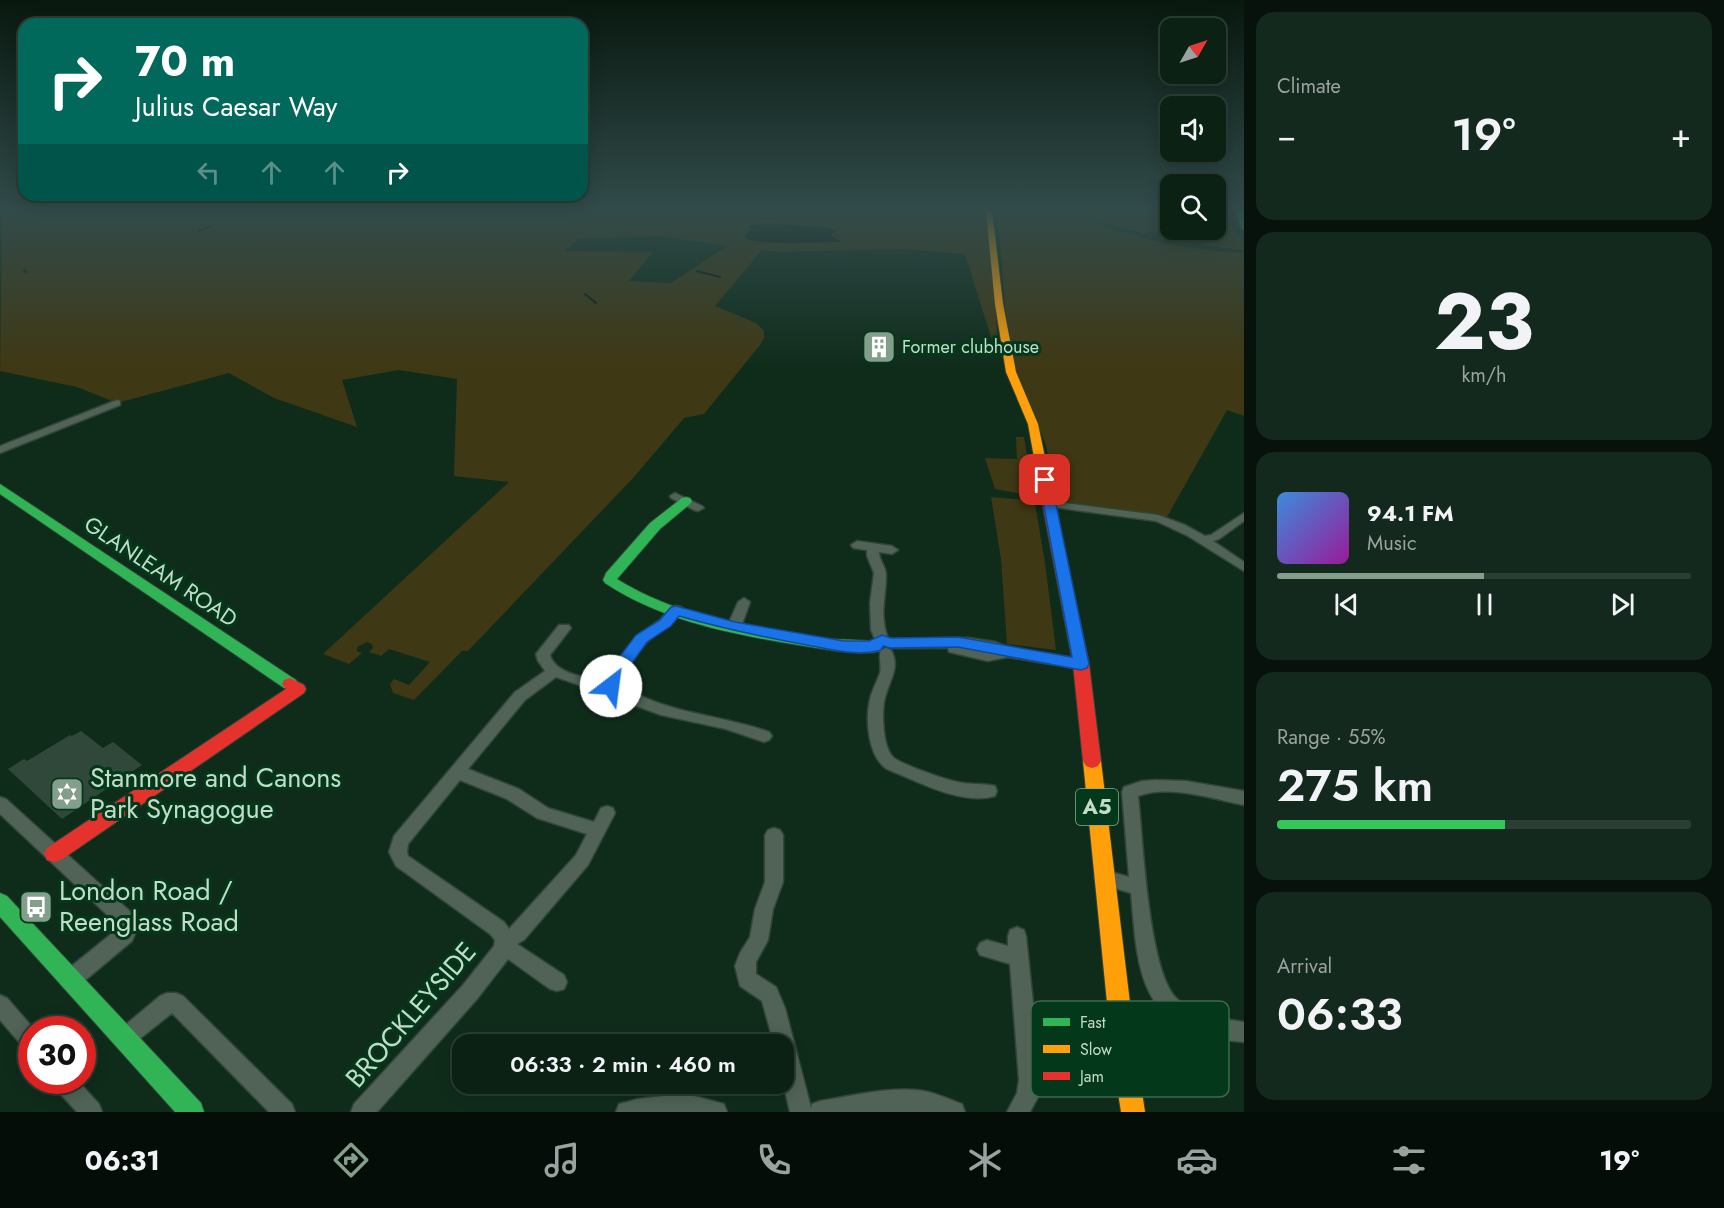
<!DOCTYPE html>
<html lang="en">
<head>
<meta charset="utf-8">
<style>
	:root { --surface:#0b2114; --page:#14291d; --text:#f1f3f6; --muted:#9aa3a0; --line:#2b3e34; --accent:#849e8c }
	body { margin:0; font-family:Jost,sans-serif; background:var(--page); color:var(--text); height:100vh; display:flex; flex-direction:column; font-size:22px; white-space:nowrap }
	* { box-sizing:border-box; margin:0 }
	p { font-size:20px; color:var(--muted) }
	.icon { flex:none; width:33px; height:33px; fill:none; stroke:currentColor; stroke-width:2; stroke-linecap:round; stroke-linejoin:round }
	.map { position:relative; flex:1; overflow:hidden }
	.panel { display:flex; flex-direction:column; gap:12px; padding:12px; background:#06120b; width:480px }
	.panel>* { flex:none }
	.top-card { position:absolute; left:18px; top:18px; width:570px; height:183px; border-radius:18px; box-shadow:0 3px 15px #0003,0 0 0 2px var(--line); background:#00695c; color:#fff; overflow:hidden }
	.needle { width:39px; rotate:51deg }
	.controls { position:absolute; left:1160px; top:18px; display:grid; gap:12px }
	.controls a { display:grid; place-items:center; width:66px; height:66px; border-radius:12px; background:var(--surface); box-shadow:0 3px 15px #0003,0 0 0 2px var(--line); font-size:30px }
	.speed { position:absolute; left:18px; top:1016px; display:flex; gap:12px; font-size:30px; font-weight:700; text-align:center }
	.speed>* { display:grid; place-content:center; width:78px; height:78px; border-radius:50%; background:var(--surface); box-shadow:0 3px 15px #0003,0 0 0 2px var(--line); line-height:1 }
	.speed .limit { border:9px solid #d22; background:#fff; color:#111 }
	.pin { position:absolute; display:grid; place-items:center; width:51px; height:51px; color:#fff; margin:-26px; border-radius:12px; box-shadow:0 3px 9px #0006 }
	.me { position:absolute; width:66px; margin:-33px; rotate:30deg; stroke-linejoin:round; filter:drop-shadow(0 0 4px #0008) }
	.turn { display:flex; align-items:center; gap:21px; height:126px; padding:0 18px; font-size:27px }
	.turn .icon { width:78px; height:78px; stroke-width:2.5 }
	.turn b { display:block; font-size:42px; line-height:51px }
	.lanes { display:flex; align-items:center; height:57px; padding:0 18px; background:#0003; justify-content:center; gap:30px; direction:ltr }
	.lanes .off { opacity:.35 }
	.big { font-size:45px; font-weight:600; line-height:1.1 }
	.panel .tile { flex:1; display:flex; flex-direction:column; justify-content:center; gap:9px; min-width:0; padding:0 21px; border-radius:18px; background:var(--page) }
	.panel .dial { align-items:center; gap:0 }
	.dial b { font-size:78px; line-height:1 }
	.song { display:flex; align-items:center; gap:18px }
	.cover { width:72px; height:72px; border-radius:9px; background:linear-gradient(135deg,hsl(210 70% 55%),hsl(300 70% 35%)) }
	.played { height:6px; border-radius:3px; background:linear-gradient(90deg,var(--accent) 50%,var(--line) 50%) }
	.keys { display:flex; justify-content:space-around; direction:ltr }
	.heat { display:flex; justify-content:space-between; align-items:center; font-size:33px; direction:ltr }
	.charge { height:9px; border-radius:4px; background:linear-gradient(90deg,#34c759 55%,var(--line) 0) }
	.trip { position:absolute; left:452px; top:1034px; width:342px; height:60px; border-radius:18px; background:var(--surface); box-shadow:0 3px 15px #0003,0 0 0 2px var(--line); font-weight:600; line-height:60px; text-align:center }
	.menu { display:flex; height:96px; justify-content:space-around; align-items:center; background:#040d08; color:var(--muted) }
	.menu .icon { width:42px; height:42px }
	.menu .current { color:var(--accent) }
	.menu b { font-size:27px; color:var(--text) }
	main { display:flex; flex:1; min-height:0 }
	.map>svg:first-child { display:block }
</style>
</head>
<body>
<main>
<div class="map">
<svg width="1244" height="1112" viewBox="0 0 1244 1112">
	<rect width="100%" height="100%" fill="#0f2c1b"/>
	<g fill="#3f3814" fill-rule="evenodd">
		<path d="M983,211L991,248L998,344H995L991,337L965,254L901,249L777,252L762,250L715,306L756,323L764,331V338L760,345L704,414L684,418L634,477L468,651H462L414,700L393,693L390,684L394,679L409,685L430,662L389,649L381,656L369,652L373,648L372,644L367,642L357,647V651L362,653L349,664L323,654L509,482L454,476L457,379L399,370L342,380L357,427L274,398L229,373L117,403L77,387L0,371L2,211ZM661,236L727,246L671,283L629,281L653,252L564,251L579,239Z"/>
		<path d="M993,211H1170V230H1183L1176,236L1154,232L1142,233L1089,219C1130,239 1198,251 1244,253V416L1227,410L1167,517L1056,500L1046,445L1016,371L1005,309L1000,240Z"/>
		<path d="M1215,211H1228L1233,230L1244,241V250L1199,245L1222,241L1200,230H1215Z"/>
		<path d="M1016,437H1024L1045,563L1056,650L1007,644L1001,559L991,497L1028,500L1030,499L1028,495L995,489L985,458L1017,459Z"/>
	</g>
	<path fill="#09190d" d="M767,223L829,228L836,232L830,234L841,242C823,242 758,246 745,238L746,234L751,230L748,226Z"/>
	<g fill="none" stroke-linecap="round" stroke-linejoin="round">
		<g stroke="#09190d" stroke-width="2">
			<path d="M199,231L211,226"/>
			<path d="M24,270L26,272"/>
			<path d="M697,271L720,277"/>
			<path d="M585,294L596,303"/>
		</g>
	</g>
	<path fill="#304839" d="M81,731L103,748L113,742L142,765L62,819L8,769L24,759L27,761L70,735L72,736Z"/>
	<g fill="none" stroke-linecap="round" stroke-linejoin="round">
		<defs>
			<g id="street">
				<path d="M117,400L120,401V405L0,453V446Z"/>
				<path d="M675,493L702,506L704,508L698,511L694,510L671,498L670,496Z"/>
				<path d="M1049,501L1158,515L1185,525L1205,536L1211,535L1244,513V521L1219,539L1213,541L1244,562V571L1188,536L1156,521L1045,506L1043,504Z"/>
				<path d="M857,541L892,546L898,550L892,554L879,552C879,560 886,567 886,575C886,599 879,614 888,639L969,638L995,642L1012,649L1081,659L1086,661L1088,664L1086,667L1081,669L1008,657L988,661L949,652L948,648H890L877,644L871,630L870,603L874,573L867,556V550L853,548L851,545Z"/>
				<path d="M744,598L750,602L741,627L734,631L729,630L727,627L738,602Z"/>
				<path d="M676,606L681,607L682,610C670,627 659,630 646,643C637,653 623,670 618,683C663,714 719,714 769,732L772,736L769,740L764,742L726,729L661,715L623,701L608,690L582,686L556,677L525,700L468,769L519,789L548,808L594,822L601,808L607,806L613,808L615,813L588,865L524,940L517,944L564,975L567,982L564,989L557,991L550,989L508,959L477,999L377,1112H351L354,1104L463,985L494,946L495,940L490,934L396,866L389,852L394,836L515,692L545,671L538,661L536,654L559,625H569L571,628L550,655C555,674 587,678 604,680L637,636L660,620L671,607ZM460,780L507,799L537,818L587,834L576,855L509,929L504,922L408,856L407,852L408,844Z"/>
				<path d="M886,648L891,650C900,666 891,678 886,694C881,708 882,746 893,757C900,764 946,780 958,782C970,785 983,783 995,786L997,791L995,796C962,806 917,781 887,769C868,757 865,719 870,699C872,690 877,682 880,673C882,665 878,657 881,650Z"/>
				<path d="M1156,780L1186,781L1244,791V805C1212,799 1171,784 1138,796C1143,839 1148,969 1176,998C1193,1017 1220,1018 1244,1022V1042C1233,1041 1222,1040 1212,1038C1136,1021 1137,957 1131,893L1098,883L1095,878L1098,873L1104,870L1129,877L1122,792L1124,787L1142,781Z"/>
				<path d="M0,797L6,799L133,914L138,927L132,941L77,987L70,989L63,987L60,980L63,973L120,927L0,814Z"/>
				<path d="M774,828L780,830L783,835V882L773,909L768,940L756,962V974L776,987L785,1008L811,1108L812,1104L820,1101C851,1096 886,1087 917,1090C932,1091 948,1099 962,1104L965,1112H790L783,1083V1044H774L762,1001L740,986L735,966L740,953L750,937L755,909L765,882V835L768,830Z"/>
				<path d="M1017,927L1024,930L1026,936L1041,1080L1038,1097L1030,1112H1007L1017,1093L1019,1080L1010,964L980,955L977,949L980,943L987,940L1008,946V936L1010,930Z"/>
				<path d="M167,993H176L183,996L292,1104L295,1112H269L172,1013L132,1045L125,1048L118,1045L115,1038L118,1031L160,996Z"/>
				<path d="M0,995L7,998L34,1029H32V1052L25,1049L0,1020Z"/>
				<path d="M52,1080H77L99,1104L102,1112H77L55,1088Z"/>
				<path d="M672,1095L694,1096L724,1104L727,1112H616L619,1104L638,1099Z"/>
			</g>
			<g id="fast">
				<path d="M1237,211H1243L1244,230L1241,228Z"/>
				<path d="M0,484L296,680L298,684L296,688H284L0,494Z"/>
				<path d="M686,497L690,498L692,501L690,504L660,529L617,579C676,616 752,629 821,638C840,641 862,638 880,643L883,647L880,651C860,656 832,650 811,647C741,636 665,623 605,583L603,580L606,573L650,523L682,498Z"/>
				<path d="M0,893L7,896L201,1103L204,1112H175L0,917Z"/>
			</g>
			<g id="slow">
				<path d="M986,211H992L1003,304L1016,372L1038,424L1052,491L1046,495L1040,491L1028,424L1006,372L995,304Z"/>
				<path d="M1092,754L1098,756L1101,761L1136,1053L1145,1112H1121L1112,1053L1083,761L1086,756Z"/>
			</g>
			<g id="jam">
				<path d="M1046,487L1052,491L1089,664L1101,761L1098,766L1092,768L1086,766L1083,761L1073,664L1040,491Z"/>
				<path d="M290,678L304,685L306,689L304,693L61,860L54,862L47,860L44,854L47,848L286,689L282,684L284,680Z"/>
			</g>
		</defs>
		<use href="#street" stroke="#314538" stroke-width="3"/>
		<use href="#fast" stroke="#314538" stroke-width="2"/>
		<use href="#slow" stroke="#314538" stroke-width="2"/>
		<use href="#jam" stroke="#314538" stroke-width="2"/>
		<use href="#street" fill="#506356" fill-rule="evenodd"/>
		<use href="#fast" fill="#30b455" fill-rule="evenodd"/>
		<use href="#slow" fill="#ff9f0a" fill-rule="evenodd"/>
		<use href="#jam" fill="#e5322d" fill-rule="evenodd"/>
	</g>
	<linearGradient id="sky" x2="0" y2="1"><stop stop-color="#08180f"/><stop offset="0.57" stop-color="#314b4a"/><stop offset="1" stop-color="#314b4a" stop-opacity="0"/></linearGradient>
	<rect width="1244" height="367" fill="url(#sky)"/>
	<path fill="#1a73e8" stroke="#114b97" stroke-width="1.5" d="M1045,476L1051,480L1089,664L1087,668L1081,670L958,647L890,648L883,646L881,650C858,657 830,649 807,645C763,637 721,628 679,616L671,626L647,642L619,681L617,690H605L603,686L605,676L636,635L660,620L671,607L676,606L735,622L844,641H869L882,635L891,638L958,637L1072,657L1039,480Z"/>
	<defs>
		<symbol id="building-square" viewBox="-11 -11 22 22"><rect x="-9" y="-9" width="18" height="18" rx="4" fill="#849e8c" stroke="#03381a"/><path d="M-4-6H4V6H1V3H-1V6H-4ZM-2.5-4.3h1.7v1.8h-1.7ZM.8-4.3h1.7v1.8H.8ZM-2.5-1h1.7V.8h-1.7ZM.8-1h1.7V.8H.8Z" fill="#fff"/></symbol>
		<symbol id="synagogue-square" viewBox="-11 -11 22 22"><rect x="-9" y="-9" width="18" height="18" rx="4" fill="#849e8c" stroke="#03381a"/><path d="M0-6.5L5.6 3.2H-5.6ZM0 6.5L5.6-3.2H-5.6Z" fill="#fff"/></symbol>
		<symbol id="bus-square" viewBox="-11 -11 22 22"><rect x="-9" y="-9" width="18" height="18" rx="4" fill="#849e8c" stroke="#03381a"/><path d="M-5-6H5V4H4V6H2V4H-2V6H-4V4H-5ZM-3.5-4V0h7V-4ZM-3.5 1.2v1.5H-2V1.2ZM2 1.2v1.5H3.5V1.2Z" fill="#fff"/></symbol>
	</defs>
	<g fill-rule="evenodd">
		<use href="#building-square" x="860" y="328" width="38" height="38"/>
		<use href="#synagogue-square" x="48" y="775" width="38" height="38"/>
		<use href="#bus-square" x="17" y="888" width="38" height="38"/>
	</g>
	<g text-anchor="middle" stroke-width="6" stroke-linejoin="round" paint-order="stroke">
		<g font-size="18" fill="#c3dcc9" stroke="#03381a" text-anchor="start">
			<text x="902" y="353">Former clubhouse</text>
		</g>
		<rect fill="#03381a" stroke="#89ab94" stroke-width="1.5" x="1076" y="789" width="42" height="36" rx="4.5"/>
		<g font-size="21" font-weight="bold" fill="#c3dcc9">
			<text x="1097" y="814">A5</text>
		</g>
		<g font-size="22" fill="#c3dcc9" stroke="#03381a">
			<text transform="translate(161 571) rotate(34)" y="8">GLANLEAM ROAD</text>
		</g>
		<g font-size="27" fill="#c3dcc9" stroke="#03381a" text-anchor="start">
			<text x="90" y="787">Stanmore and Canons<tspan x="90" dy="31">Park Synagogue</tspan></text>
			<text x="59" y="900">London Road /<tspan x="59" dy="31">Reenglass Road</tspan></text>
		</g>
		<g font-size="27" fill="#c3dcc9" stroke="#03381a">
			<text transform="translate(411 1015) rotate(-49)" y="9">BROCKLEYSIDE</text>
		</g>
	</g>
	<rect x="1031" y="1001" width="198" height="96" rx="9" fill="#03381a" stroke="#3d694f" stroke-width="1.5"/>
	<rect x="1043" y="1018" width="27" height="8" fill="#30b455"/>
	<rect x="1043" y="1045" width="27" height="8" fill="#ff9f0a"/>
	<rect x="1043" y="1072" width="27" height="8" fill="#e5322d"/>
	<g font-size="16" fill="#c3dcc9">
		<text x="1080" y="1028">Fast</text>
		<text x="1080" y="1055">Slow</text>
		<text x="1080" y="1082">Jam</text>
	</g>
</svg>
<div class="controls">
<a><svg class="needle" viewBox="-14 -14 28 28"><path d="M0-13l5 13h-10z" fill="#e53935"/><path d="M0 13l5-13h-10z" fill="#9aa3a0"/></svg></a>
<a><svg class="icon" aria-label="sound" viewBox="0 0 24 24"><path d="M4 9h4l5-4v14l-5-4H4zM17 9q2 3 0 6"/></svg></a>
<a><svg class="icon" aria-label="search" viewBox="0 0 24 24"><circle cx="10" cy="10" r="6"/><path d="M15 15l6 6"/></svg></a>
</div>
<div class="speed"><div class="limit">30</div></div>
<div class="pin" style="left:1045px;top:480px;background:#d93025"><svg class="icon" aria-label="arrive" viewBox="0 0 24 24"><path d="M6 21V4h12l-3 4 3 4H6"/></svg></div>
<svg class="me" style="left:611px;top:686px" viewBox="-20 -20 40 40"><circle r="19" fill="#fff"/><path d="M0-13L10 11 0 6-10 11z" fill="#1a73e8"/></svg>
<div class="trip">06:33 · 2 min · 460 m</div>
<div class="top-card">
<div class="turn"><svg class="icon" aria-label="right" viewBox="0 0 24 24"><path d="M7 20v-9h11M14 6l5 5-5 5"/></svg><div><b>70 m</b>Julius Caesar Way</div></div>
<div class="lanes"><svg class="icon off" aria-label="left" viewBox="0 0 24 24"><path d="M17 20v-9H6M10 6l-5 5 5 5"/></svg><svg class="icon off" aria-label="ahead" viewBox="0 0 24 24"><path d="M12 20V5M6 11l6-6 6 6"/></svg><svg class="icon off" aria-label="ahead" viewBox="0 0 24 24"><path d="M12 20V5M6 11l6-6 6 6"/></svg><svg class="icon" aria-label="right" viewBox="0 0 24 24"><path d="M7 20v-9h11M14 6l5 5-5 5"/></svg></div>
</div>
</div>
<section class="panel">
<div class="tile"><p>Climate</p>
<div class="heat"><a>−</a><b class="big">19°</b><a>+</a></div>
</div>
<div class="tile dial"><b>23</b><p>km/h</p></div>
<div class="tile">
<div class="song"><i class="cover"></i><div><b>94.1 FM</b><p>Music</p></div></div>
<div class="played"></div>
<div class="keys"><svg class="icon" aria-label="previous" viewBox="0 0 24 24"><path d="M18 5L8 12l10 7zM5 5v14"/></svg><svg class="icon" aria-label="pause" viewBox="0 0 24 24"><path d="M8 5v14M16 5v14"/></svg><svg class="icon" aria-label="next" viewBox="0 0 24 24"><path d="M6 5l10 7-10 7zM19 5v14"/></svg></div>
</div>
<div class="tile"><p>Range · 55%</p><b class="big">275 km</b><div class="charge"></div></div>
<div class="tile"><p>Arrival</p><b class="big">06:33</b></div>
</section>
</main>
<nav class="menu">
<b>06:31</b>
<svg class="icon current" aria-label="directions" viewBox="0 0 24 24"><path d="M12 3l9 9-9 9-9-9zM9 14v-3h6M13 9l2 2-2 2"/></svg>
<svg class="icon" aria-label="music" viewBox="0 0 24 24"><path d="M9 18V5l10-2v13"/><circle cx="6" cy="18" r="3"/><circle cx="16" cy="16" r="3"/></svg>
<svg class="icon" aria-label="phone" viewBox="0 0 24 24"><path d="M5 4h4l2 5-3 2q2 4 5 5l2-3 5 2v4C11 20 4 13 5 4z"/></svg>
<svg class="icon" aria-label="climate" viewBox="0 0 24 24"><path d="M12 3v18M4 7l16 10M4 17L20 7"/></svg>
<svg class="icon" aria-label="car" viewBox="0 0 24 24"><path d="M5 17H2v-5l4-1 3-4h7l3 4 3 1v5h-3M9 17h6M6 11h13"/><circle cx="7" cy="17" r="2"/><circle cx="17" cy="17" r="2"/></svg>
<svg class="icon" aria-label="filters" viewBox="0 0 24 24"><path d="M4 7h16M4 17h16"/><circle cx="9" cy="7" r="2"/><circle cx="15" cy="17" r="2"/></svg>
<b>19°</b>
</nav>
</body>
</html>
